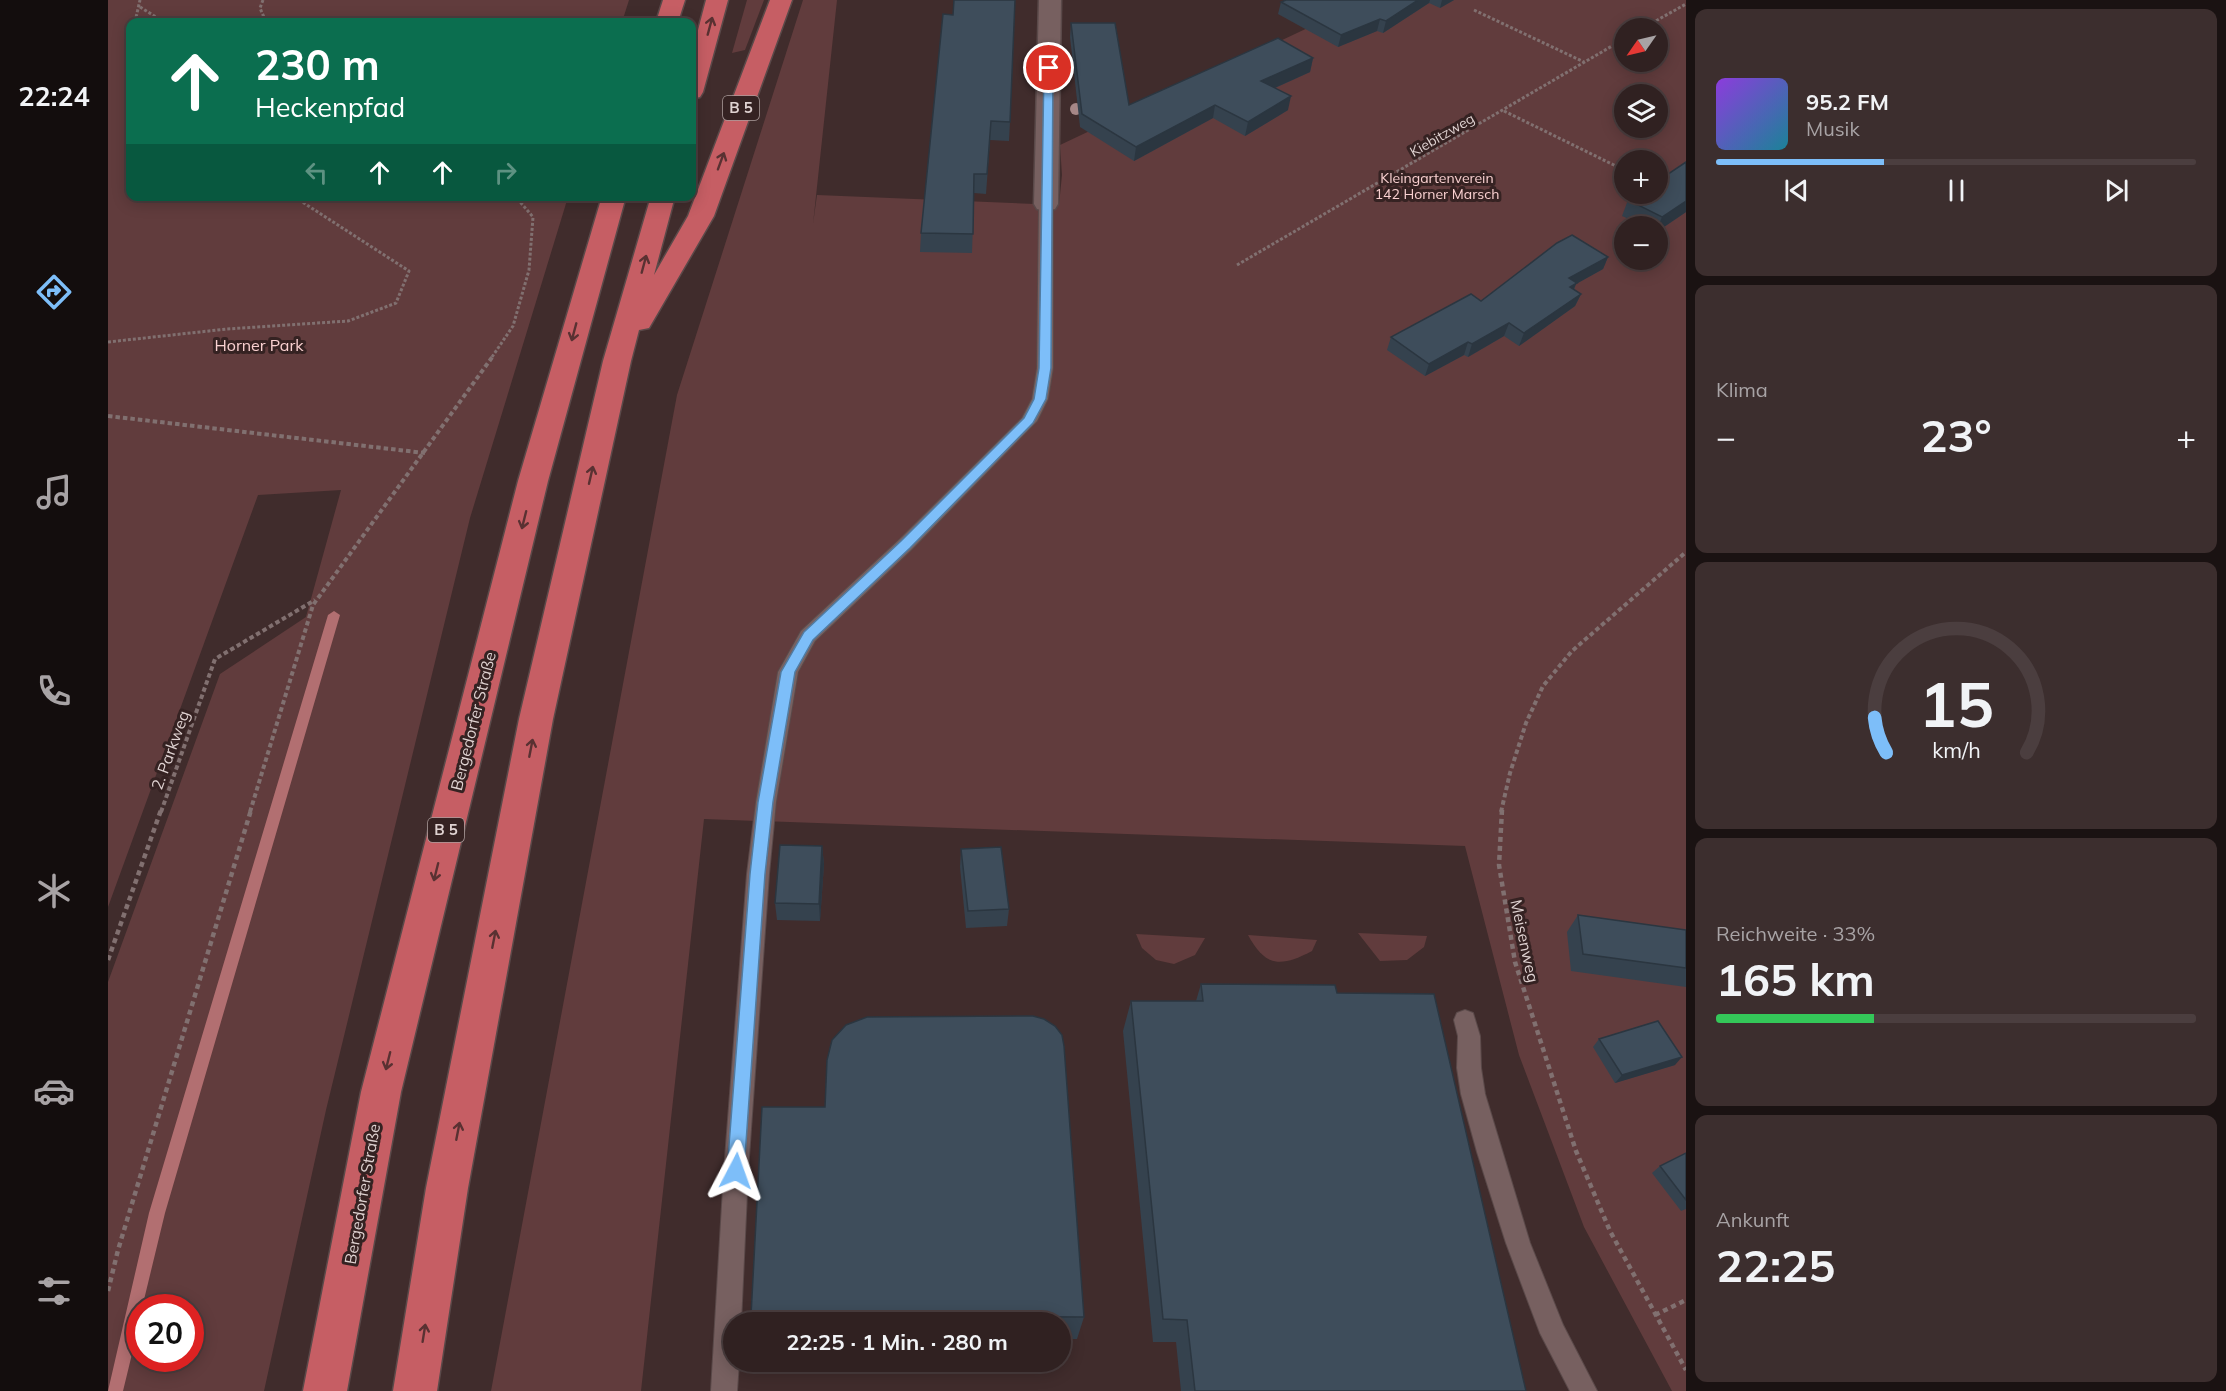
<!DOCTYPE html>
<html lang="de">
<head>
<meta charset="utf-8">
<style>
	:root { --surface:#302121; --page:#3c2e2e; --text:#f1f3f6; --muted:#a8a3a5; --line:#4b3e3f; --accent:#7dbef9 }
	body { margin:0; font-family:Mulish,sans-serif; background:var(--page); color:var(--text); height:100vh; display:flex; flex-direction:column; font-size:22px; white-space:nowrap }
	* { box-sizing:border-box; margin:0 }
	p { font-size:20px; color:var(--muted) }
	.icon { flex:none; width:33px; height:33px; fill:none; stroke:currentColor; stroke-width:2; stroke-linecap:round; stroke-linejoin:round }
	.map { position:relative; flex:1; overflow:hidden }
	.sheet { display:flex; flex-direction:column; gap:9px; padding:9px; background:#1a1212; width:540px }
	.sheet>* { flex:none }
	.top-card { position:absolute; left:18px; top:18px; width:570px; height:183px; border-radius:12px; box-shadow:0 3px 15px #0003,0 0 0 2px var(--line); background:#0b6e4f; color:#fff; overflow:hidden }
	.needle { width:39px; rotate:236deg }
	.fabs { position:absolute; left:1506px; top:18px; display:grid; gap:12px }
	.fabs a { display:grid; place-items:center; width:54px; height:54px; border-radius:50%; background:var(--surface); box-shadow:0 3px 15px #0003,0 0 0 2px var(--line); font-size:30px }
	.speed { position:absolute; left:18px; top:1294px; display:flex; gap:12px; font-size:30px; font-weight:700; text-align:center }
	.speed>* { display:grid; place-content:center; width:78px; height:78px; border-radius:50%; background:var(--surface); box-shadow:0 3px 15px #0003,0 0 0 2px var(--line); line-height:1 }
	.speed .limit { border:9px solid #d22; background:#fff; color:#111 }
	.pin { position:absolute; display:grid; place-items:center; width:51px; height:51px; color:#fff; margin:-26px; border:3px solid #fff; border-radius:50%; box-shadow:0 2px 6px #0007 }
	.me { position:absolute; width:66px; margin:-33px; rotate:4deg; stroke-linejoin:round; filter:drop-shadow(0 0 4px #0008) }
	.turn { display:flex; align-items:center; gap:21px; height:126px; padding:0 30px; font-size:27px }
	.turn .icon { width:78px; height:78px; stroke-width:2.5 }
	.turn b { display:block; font-size:42px; line-height:51px }
	.lanes { display:flex; align-items:center; height:57px; padding:0 30px; background:#0003; justify-content:center; gap:30px; direction:ltr }
	.lanes .off { opacity:.35 }
	.big { font-size:45px; font-weight:700; line-height:1.1 }
	.sheet .card { flex:1; display:flex; flex-direction:column; justify-content:center; gap:9px; min-width:0; padding:0 21px; border-radius:12px; background:var(--page) }
	.sheet .dial { align-items:center; gap:0 }
	.dial svg { height:156px; overflow:visible; fill:none; stroke:var(--line); stroke-width:7; stroke-linecap:round; text-anchor:middle }
	.dial text { fill:var(--text); stroke:none }
	.song { display:flex; align-items:center; gap:18px }
	.cover { width:72px; height:72px; border-radius:9px; background:linear-gradient(135deg,hsl(270 70% 55%),hsl(190 70% 35%)) }
	.played { height:6px; border-radius:3px; background:linear-gradient(90deg,var(--accent) 35%,var(--line) 35%) }
	.keys { display:flex; justify-content:space-around; direction:ltr }
	.heat { display:flex; justify-content:space-between; align-items:center; font-size:33px; direction:ltr }
	.charge { height:9px; border-radius:4px; background:linear-gradient(90deg,#34c759 33%,var(--line) 0) }
	.trip { position:absolute; left:615px; top:1312px; width:348px; height:60px; border-radius:30px; background:var(--surface); box-shadow:0 3px 15px #0003,0 0 0 2px var(--line); font-weight:700; line-height:60px; text-align:center }
	main { display:flex; flex:1; min-height:0 }
	.menu { display:flex; flex-direction:column; width:108px; justify-content:space-around; align-items:center; background:#130d0d; color:var(--muted) }
	.menu .icon { width:42px; height:42px }
	.menu .active { color:var(--accent) }
	.menu b { font-size:27px; color:var(--text) }
	.map>svg:first-child { display:block }
</style>
</head>
<body>
<main>
<nav class="menu">
<b>22:24</b>
<svg class="icon active" aria-label="directions" viewBox="0 0 24 24"><path d="M12 3l9 9-9 9-9-9zM9 14v-3h6M13 9l2 2-2 2"/></svg>
<svg class="icon" aria-label="music" viewBox="0 0 24 24"><path d="M9 18V5l10-2v13"/><circle cx="6" cy="18" r="3"/><circle cx="16" cy="16" r="3"/></svg>
<svg class="icon" aria-label="phone" viewBox="0 0 24 24"><path d="M5 4h4l2 5-3 2q2 4 5 5l2-3 5 2v4C11 20 4 13 5 4z"/></svg>
<svg class="icon" aria-label="climate" viewBox="0 0 24 24"><path d="M12 3v18M4 7l16 10M4 17L20 7"/></svg>
<svg class="icon" aria-label="car" viewBox="0 0 24 24"><path d="M5 17H2v-5l4-1 3-4h7l3 4 3 1v5h-3M9 17h6M6 11h13"/><circle cx="7" cy="17" r="2"/><circle cx="17" cy="17" r="2"/></svg>
<svg class="icon" aria-label="filters" viewBox="0 0 24 24"><path d="M4 7h16M4 17h16"/><circle cx="9" cy="7" r="2"/><circle cx="15" cy="17" r="2"/></svg>
</nav>
<div class="map">
<svg width="1578" height="1391" viewBox="0 0 1578 1391">
	<rect width="100%" height="100%" fill="#402c2c"/>
	<g fill="#613c3d" fill-rule="evenodd">
		<path d="M0,0H521L514,22H22V196L460,197L362,518L218,1110L156,1391H0V982L112,674L198,617L233,490L150,495L0,907ZM32,1308H82V1359H32Z"/>
		<path d="M639,0H656L637,50L624,53Z"/>
		<path d="M695,0H729L705,224L709,195L951,205L954,175L952,145L1259,0H1578V1391H1564L1476,1227L1411,1055L1357,846L596,819L533,1391H383L569,395ZM1516,28H1550V62H1516ZM1516,94H1550V128H1516ZM1516,160H1550V194H1516ZM1516,226H1550V260H1516Z"/>
		<path d="M1250,933L1319,936L1316,947L1299,960L1272,961Z"/>
		<path d="M1028,934L1097,938L1087,955L1066,964L1048,960L1034,948Z"/>
		<path d="M1140,935L1209,940L1204,951C1173,967 1158,968 1140,935Z"/>
	</g>
	<g fill="none" stroke-linecap="round" stroke-linejoin="round">
		<path fill="#b26f71" fill-rule="evenodd" d="M226,611L232,615L57,1213L34,1308H32V1321L15,1391H0L41,1213L220,615Z"/>
		<defs>
			<g id="lane">
				<path d="M938,200L945,204V368L940,399L929,421L804,549L707,641L690,672L668,802L661,874L640,1171L633,1323H626V1362H631L629,1391H603L616,1171L639,874L648,802L670,672L693,631L792,539L914,418L924,399L929,368L931,204Z"/>
				<path d="M1357,1010L1365,1013L1372,1036L1373,1068L1377,1094L1422,1243L1455,1325L1489,1391H1462L1432,1333L1398,1243L1369,1152L1353,1094L1349,1068L1350,1036L1346,1020L1349,1013Z"/>
			</g>
			<path id="street" d="M931,0H953L950,204L947,209L938,211L929,209L926,204Z"/>
			<g id="highway">
				<path d="M555,0H577L570,22H548Z"/>
				<path d="M598,0H620L595,92L592,97L584,99V53Z"/>
				<path d="M662,0H684L606,216L541,328L531,330L523,361L445,719L360,1188L329,1391H285L318,1188L411,719L495,361L543,196H567L546,275L580,216Z"/>
				<path d="M494,196H518L440,481L293,1092L239,1391H195L253,1092L410,481Z"/>
			</g>
		</defs>
		<use href="#lane" stroke="#5a4949" stroke-width="2"/>
		<use href="#street" stroke="#5a4949" stroke-width="3"/>
		<use href="#highway" stroke="#5a4949" stroke-width="3"/>
		<g stroke="#817070" stroke-width="3" stroke-dasharray="3 2" stroke-linecap="butt">
			<path d="M155,0L152,8L158,22"/>
			<path d="M32,7L56,22"/>
			<path d="M1366,10L1476,62"/>
			<path d="M27,22L32,0"/>
			<path d="M1535,28L1578,4"/>
			<path d="M1396,111L1516,170"/>
			<path d="M1129,265L1516,39"/>
			<path d="M0,342L119,329L240,321L288,303L301,271L185,196"/>
			<path d="M384,357L405,326L421,270L425,217L407,196"/>
		</g>
		<g stroke="#817070" stroke-width="4" stroke-dasharray="4.5 3" stroke-linecap="butt">
			<path d="M0,416L317,453"/>
			<path d="M53,812L107,659L207,600"/>
			<path d="M142,812L205,605L385,356"/>
			<path d="M1393,812L1402,773L1418,723L1435,686L1464,651L1578,552"/>
		</g>
		<g stroke="#817070" stroke-width="4.5" stroke-dasharray="5 4" stroke-linecap="butt">
			<path d="M1394,810L1391,865L1407,962L1468,1151L1502,1231L1578,1370"/>
			<path d="M0,960L53,810"/>
			<path d="M0,1291L10,1250L143,810"/>
			<path d="M1547,1315L1578,1300"/>
		</g>
		<use href="#lane" fill="#776060" fill-rule="evenodd"/>
		<use href="#street" fill="#776060" fill-rule="evenodd"/>
		<use href="#highway" fill="#c65e64" fill-rule="evenodd"/>
	</g>
	<circle fill="#a68787" cx="968" cy="109" r="6"/>
	<g fill="#35424e">
		<path d="M1178,0H1346L1332,8L1321,3L1275,33L1269,31L1230,47L1170,14L1173,2Z"/>
		<path d="M835,14L902,122L901,141L882,140L878,194L866,193L864,253L812,252L813,233Z"/>
		<path d="M963,23L1021,105L1205,58L1202,72L1167,88L1180,110L1137,136L1105,118L1026,161L972,127L962,37Z"/>
		<path d="M1578,162V212L1550,231V226H1536L1514,216L1520,200Z"/>
		<path d="M1500,257L1495,269L1468,284L1466,290L1473,294L1467,306L1411,346L1396,336L1360,357L1356,355L1317,376L1279,350L1283,337L1373,301Z"/>
		<path d="M714,846L716,864L712,921L669,920L667,903Z"/>
		<path d="M853,849L901,909L899,926L858,928L852,867Z"/>
		<path d="M1470,915L1578,930V987L1463,971L1459,932Z"/>
		<path d="M1093,984L1229,993L1418,1391H1073L1068,1342H1045L1015,1031L1023,1001H1088Z"/>
		<path d="M1491,1039L1567,1065L1507,1083L1485,1047Z"/>
		<path d="M1578,1153V1209L1573,1211L1544,1173L1552,1166Z"/>
		<path d="M643,1316L976,1317L969,1339H952V1323H644Z"/>
	</g>
	<g fill="#2b3640">
		<path d="M1310,0H1322L1321,3L1275,33L1278,21Z"/>
		<path d="M1334,0H1346L1332,8Z"/>
		<path d="M1272,19L1269,31L1230,47L1233,35Z"/>
		<path d="M1205,58L1202,72L1151,95L1153,81Z"/>
		<path d="M1183,96L1180,110L1137,136L1140,122Z"/>
		<path d="M1107,105L1105,118L1026,161L1028,147Z"/>
		<path d="M1578,201V212L1550,231V227L1554,217Z"/>
		<path d="M1500,257L1495,269L1468,284L1463,295L1461,278Z"/>
		<path d="M1473,294L1467,306L1411,346L1416,333Z"/>
		<path d="M1401,323L1396,336L1360,357L1364,344Z"/>
		<path d="M1360,342L1356,355L1317,376L1321,364Z"/>
		<path d="M714,846L716,864L712,921L711,904Z"/>
		<path d="M1574,1057L1567,1065L1507,1083L1514,1075Z"/>
	</g>
	<g fill="#3e4d5b" stroke="#2b3640" stroke-width="1.5">
		<path d="M846,0H907L902,122L883,121L879,174H866L865,234L813,233L835,14L845,15Z"/>
		<path d="M1178,0H1310L1278,21L1272,19L1233,35L1173,2Z"/>
		<path d="M963,23H1007L1021,105L1170,38L1205,58L1153,81L1183,96L1140,122L1107,105L1028,147L974,114Z"/>
		<path d="M1578,162V201L1554,217L1520,200L1531,194H1550V181Z"/>
		<path d="M1464,235L1500,257L1461,278L1469,283L1462,287L1473,294L1416,333L1401,323L1364,344L1360,342L1321,364L1283,337L1363,294L1373,301L1449,243Z"/>
		<path d="M672,845L714,846L711,904L667,903Z"/>
		<path d="M893,847L901,909L860,911L853,849Z"/>
		<path d="M1470,915L1578,930V968L1475,954Z"/>
		<path d="M1093,984L1227,985L1229,993L1326,994L1418,1391H1087L1079,1320L1055,1319L1023,1001H1095Z"/>
		<path d="M925,1016L936,1019L947,1026L954,1035L956,1046L976,1317L643,1316L654,1107H717L719,1060L724,1040L738,1025L759,1017Z"/>
		<path d="M1550,1021L1574,1057L1514,1075L1491,1039Z"/>
		<path d="M1578,1153V1200L1552,1166Z"/>
	</g>
	<defs><path id="oneway-shaft" d="M-6 0H5M1.5-3L5.5 0L1.5 3" fill="none" stroke-width="1.6" stroke-linecap="round" stroke-linejoin="round" transform="scale(1.5)"/></defs>
	<g stroke="#593132">
		<use href="#oneway-shaft" transform="translate(602 26) rotate(-75)"/>
		<use href="#oneway-shaft" transform="translate(613 161) rotate(-70)"/>
		<use href="#oneway-shaft" transform="translate(536 264) rotate(-75)"/>
		<use href="#oneway-shaft" transform="translate(466 332) rotate(105)"/>
		<use href="#oneway-shaft" transform="translate(483 475) rotate(-77)"/>
		<use href="#oneway-shaft" transform="translate(416 520) rotate(104)"/>
		<use href="#oneway-shaft" transform="translate(423 748) rotate(-79)"/>
		<use href="#oneway-shaft" transform="translate(328 872) rotate(104)"/>
		<use href="#oneway-shaft" transform="translate(386 939) rotate(-79)"/>
		<use href="#oneway-shaft" transform="translate(280 1061) rotate(104)"/>
		<use href="#oneway-shaft" transform="translate(350 1131) rotate(-79)"/>
		<use href="#oneway-shaft" transform="translate(316 1333) rotate(-81)"/>
	</g>
	<path fill="#7dbef9" stroke="#517ca2" stroke-width="1.5" d="M941,65L945,68L943,368L938,399L925,423L802,548L705,640L687,672L665,802L657,874L636,1171L634,1177L628,1180L622,1177L619,1171L642,874L650,802L673,672L696,632L793,541L916,418L926,399L931,368L936,68Z"/>
	<g text-anchor="middle" stroke-width="6" stroke-linejoin="round" paint-order="stroke">
		<g font-size="14" fill="#dfd2d1" stroke="#352222">
			<text transform="translate(1334 135) rotate(-30)" y="5">Kiebitzweg</text>
		</g>
		<g font-size="14" fill="#fad1d1" stroke="#352222">
			<text x="1329" y="183">Kleingartenverein<tspan x="1329" dy="16">142 Horner Marsch</tspan></text>
		</g>
		<g fill="#352222" stroke="#ac9d9c" stroke-width="1.5">
			<rect x="615" y="96" width="36" height="24" rx="4.5"/>
			<rect x="320" y="818" width="36" height="24" rx="4.5"/>
		</g>
		<g font-size="15" font-weight="bold" fill="#dfd2d1">
			<text x="633" y="113">B 5</text>
			<text x="338" y="835">B 5</text>
		</g>
		<g font-size="16" fill="#fad1d1" stroke="#352222">
			<text x="151" y="351">Horner Park</text>
		</g>
		<g font-size="16" fill="#dfd2d1" stroke="#352222">
			<text transform="translate(365 721) rotate(-76)" y="6">Bergedorfer Straße</text>
			<text transform="translate(62 750) rotate(-70)" y="6">2. Parkweg</text>
			<text transform="translate(1417 941) rotate(78)" y="6">Meisenweg</text>
			<text transform="translate(254 1194) rotate(-80)" y="6">Bergedorfer Straße</text>
		</g>
	</g>
</svg>
<div class="fabs">
<a><svg class="needle" viewBox="-14 -14 28 28"><path d="M0-13l5 13h-10z" fill="#e53935"/><path d="M0 13l5-13h-10z" fill="#a8a3a5"/></svg></a>
<a><svg class="icon" aria-label="layers" viewBox="0 0 24 24"><path d="M12 4l9 5-9 5-9-5zM3 14l9 5 9-5"/></svg></a>
<a>+</a>
<a>−</a>
</div>
<div class="speed"><div class="limit">20</div></div>
<div class="pin" style="left:941px;top:68px;background:#d93025"><svg class="icon" aria-label="arrive" viewBox="0 0 24 24"><path d="M6 21V4h12l-3 4 3 4H6"/></svg></div>
<svg class="me" style="left:628px;top:1171px" viewBox="-20 -20 40 40"><path d="M0-17L14 15 0 8-14 15z" fill="#7dbef9" stroke="#fff" stroke-width="4"/></svg>
<div class="trip">22:25 · 1 Min. · 280 m</div>
<div class="top-card">
<div class="turn"><svg class="icon" aria-label="ahead" viewBox="0 0 24 24"><path d="M12 20V5M6 11l6-6 6 6"/></svg><div><b>230 m</b>Heckenpfad</div></div>
<div class="lanes"><svg class="icon off" aria-label="left" viewBox="0 0 24 24"><path d="M17 20v-9H6M10 6l-5 5 5 5"/></svg><svg class="icon" aria-label="ahead" viewBox="0 0 24 24"><path d="M12 20V5M6 11l6-6 6 6"/></svg><svg class="icon" aria-label="ahead" viewBox="0 0 24 24"><path d="M12 20V5M6 11l6-6 6 6"/></svg><svg class="icon off" aria-label="right" viewBox="0 0 24 24"><path d="M7 20v-9h11M14 6l5 5-5 5"/></svg></div>
</div>
</div>
<section class="sheet">
<div class="card">
<div class="song"><i class="cover"></i><div><b>95.2 FM</b><p>Musik</p></div></div>
<div class="played"></div>
<div class="keys"><svg class="icon" aria-label="previous" viewBox="0 0 24 24"><path d="M18 5L8 12l10 7zM5 5v14"/></svg><svg class="icon" aria-label="pause" viewBox="0 0 24 24"><path d="M8 5v14M16 5v14"/></svg><svg class="icon" aria-label="next" viewBox="0 0 24 24"><path d="M6 5l10 7-10 7zM19 5v14"/></svg></div>
</div>
<div class="card"><p>Klima</p>
<div class="heat"><a>−</a><b class="big">23°</b><a>+</a></div>
</div>
<div class="card dial"><svg viewBox="0 0 100 80">
<path d="M14 69A42 42 0 1 1 86 69"/>
<path d="M14 69A42 42 0 0 1 8 51" stroke="#7dbef9"/>
<text x="50" y="56" font-size="32" font-weight="700">15</text>
<text x="50" y="72" font-size="11">km/h</text>
</svg></div>
<div class="card"><p>Reichweite · 33%</p><b class="big">165 km</b><div class="charge"></div></div>
<div class="card"><p>Ankunft</p><b class="big">22:25</b></div>
</section>
</main>
</body>
</html>
